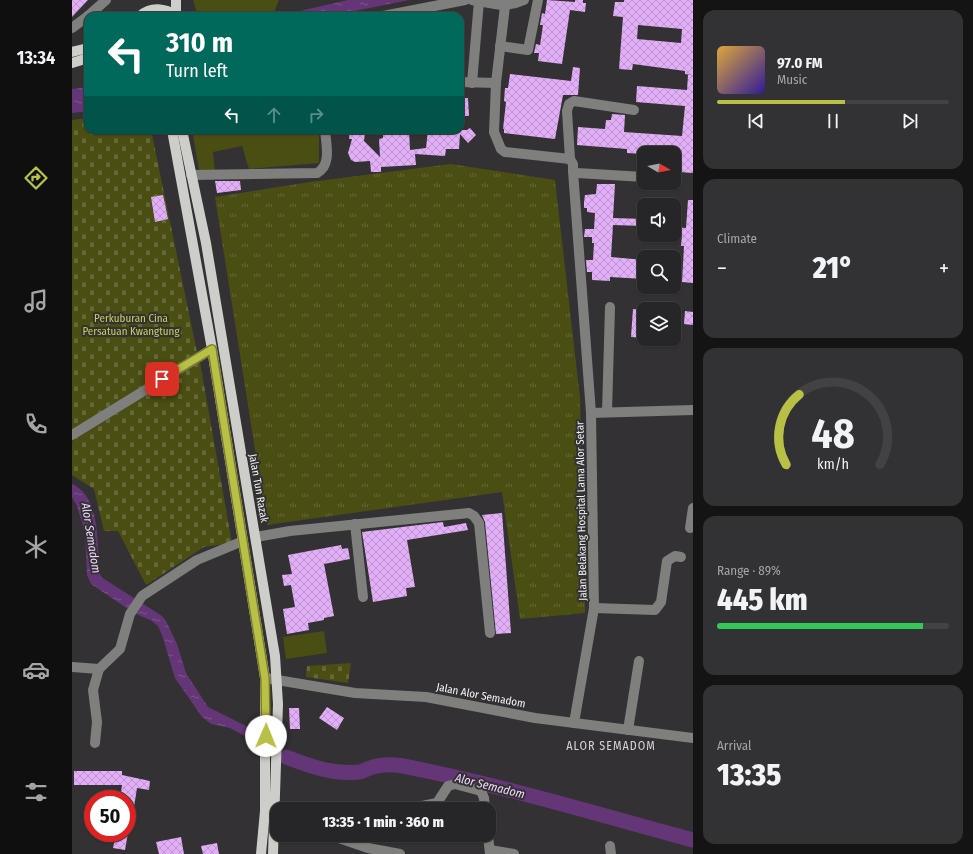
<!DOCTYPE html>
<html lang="en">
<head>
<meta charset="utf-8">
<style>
	:root { --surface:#262527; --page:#323133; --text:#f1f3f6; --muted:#a4a5a7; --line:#424244; --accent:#b9c046 }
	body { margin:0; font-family:"Fira Sans Condensed",sans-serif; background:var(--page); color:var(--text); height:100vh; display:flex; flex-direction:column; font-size:15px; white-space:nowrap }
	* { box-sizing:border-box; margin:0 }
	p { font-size:13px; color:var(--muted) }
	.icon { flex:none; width:22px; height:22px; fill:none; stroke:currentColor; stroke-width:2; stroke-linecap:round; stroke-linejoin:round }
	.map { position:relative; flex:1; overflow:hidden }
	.sheet { display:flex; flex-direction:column; gap:10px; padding:10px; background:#151415; width:280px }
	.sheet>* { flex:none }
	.top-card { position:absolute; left:12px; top:12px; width:380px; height:122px; border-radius:12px; box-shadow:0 1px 3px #0004,0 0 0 1px var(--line); background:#00695c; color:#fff; overflow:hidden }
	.needle { width:26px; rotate:99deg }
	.tools { position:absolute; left:565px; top:146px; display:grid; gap:8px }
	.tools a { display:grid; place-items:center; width:44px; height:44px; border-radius:8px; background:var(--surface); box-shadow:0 1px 3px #0004,0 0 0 1px var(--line); font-size:20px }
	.speed { position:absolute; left:12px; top:790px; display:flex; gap:8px; font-size:20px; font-weight:700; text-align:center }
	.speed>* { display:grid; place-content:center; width:52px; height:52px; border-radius:50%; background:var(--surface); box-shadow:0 1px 3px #0004,0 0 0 1px var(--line); line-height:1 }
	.speed .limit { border:6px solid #d22; background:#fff; color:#111 }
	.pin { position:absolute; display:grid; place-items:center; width:34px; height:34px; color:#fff; margin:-17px; border-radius:8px; box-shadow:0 2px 6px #0006 }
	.me { position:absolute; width:44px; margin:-22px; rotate:1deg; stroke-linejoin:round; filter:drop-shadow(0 0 3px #0008) }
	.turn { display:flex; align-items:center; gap:14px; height:84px; padding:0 16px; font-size:18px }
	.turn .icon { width:52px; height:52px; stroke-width:2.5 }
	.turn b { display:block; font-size:28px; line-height:34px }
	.lanes { display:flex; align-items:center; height:38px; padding:0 16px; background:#0003; justify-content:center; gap:20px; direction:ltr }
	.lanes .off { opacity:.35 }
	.big { font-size:30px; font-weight:800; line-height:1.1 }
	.sheet .card { flex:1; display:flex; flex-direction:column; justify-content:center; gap:6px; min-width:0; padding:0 14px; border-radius:12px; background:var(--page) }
	.sheet .dial { align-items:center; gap:0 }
	.dial svg { height:104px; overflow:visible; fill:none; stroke:var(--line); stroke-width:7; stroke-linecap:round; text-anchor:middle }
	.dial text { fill:var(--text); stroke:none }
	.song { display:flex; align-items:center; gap:12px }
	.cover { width:48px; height:48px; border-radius:6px; background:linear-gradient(135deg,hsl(40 70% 55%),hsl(250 70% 35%)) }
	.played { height:4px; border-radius:2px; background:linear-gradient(90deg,var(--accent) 55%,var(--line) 55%) }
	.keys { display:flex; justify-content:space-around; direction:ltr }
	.heat { display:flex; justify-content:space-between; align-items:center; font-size:22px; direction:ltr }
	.charge { height:6px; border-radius:3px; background:linear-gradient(90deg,#34c759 89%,var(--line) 0) }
	.trip { position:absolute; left:198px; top:802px; width:226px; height:40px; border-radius:12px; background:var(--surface); box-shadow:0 1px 3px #0004,0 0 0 1px var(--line); font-weight:800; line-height:40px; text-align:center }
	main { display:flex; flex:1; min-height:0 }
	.menu { display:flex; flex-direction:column; width:72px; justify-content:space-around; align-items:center; background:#0f0f10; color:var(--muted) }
	.menu .icon { width:28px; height:28px }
	.menu .selected { color:var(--accent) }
	.menu b { font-size:18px; color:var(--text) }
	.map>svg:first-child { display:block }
</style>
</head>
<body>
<main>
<nav class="menu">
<b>13:34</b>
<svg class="icon selected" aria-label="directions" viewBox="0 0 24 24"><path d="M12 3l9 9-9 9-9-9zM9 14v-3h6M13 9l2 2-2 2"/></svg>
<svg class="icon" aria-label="music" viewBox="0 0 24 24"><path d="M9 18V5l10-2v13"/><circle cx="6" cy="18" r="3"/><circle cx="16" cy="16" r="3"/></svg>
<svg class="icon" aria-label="phone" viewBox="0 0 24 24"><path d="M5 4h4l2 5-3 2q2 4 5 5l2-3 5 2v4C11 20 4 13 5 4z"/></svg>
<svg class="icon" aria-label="climate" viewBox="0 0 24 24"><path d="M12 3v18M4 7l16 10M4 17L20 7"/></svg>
<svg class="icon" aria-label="car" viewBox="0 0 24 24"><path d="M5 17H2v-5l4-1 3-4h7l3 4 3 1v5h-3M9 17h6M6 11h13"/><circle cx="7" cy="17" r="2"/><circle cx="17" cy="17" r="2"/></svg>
<svg class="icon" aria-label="filters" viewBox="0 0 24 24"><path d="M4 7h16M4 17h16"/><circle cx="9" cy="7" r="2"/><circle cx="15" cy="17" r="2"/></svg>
</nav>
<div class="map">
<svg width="621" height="854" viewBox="0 0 621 854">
	<defs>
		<pattern id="grass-tufts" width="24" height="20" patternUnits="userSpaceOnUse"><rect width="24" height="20" fill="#4a4e13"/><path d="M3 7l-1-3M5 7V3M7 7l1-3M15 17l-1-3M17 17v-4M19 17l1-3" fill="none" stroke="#656836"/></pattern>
		<pattern id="cemetery-stones" width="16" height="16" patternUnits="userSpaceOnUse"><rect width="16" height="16" fill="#4a4e13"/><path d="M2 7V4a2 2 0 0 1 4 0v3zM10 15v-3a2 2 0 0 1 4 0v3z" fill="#656836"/></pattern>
		<pattern id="water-ripples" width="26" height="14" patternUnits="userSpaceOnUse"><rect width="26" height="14" fill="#653677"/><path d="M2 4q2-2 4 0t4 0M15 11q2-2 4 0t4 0" fill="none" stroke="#7c548b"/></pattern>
		<pattern id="building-cross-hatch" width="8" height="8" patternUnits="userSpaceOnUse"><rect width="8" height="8" fill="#e2aef7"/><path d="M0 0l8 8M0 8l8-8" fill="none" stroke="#bc95cc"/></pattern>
	</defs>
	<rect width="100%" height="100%" fill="#333134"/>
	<path fill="url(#grass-tufts)" d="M379,164L483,180L508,398L513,613L448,619L430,492L195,525L143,197L238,182Z"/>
	<g fill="url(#cemetery-stones)">
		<path d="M16,118V130H79L125,352L0,430V120Z"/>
		<path d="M128,362L160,543L132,547L74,585L46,531H32L22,489L0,475V441Z"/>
		<path d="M279,663L276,683L234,677L235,666Z"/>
	</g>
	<g fill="#4a4e13">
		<path d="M121,0H207L201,15L199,16H126Z"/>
		<path d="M120,130H247V163L177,169L170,146L141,152L143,171L127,170Z"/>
		<path d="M252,631L255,653L214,659L211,637Z"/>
	</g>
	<g fill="url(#water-ripples)">
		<path d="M276,0H337L258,16H219L232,10Z"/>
		<path d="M16,87V111L0,113V89Z"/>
		<path d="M0,484C29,497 25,544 27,571L29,577L90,616L94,621L105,644L114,673L136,707L180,729L181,740L158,728L139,724L130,717L103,678L90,635L86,626L80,621L62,613L19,584L15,575L13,532L5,506L0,497Z"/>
	</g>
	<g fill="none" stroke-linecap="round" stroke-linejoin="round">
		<path stroke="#653677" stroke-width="15" d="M214,757C238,766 261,775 287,772C291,772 294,769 298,768C308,764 320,764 331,766C429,785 525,814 621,840"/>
	</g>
	<g fill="url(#building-cross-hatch)" fill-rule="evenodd">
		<path d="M0,0H16L0,17Z"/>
		<path d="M475,0L503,2V0H511V3H514L513,12L498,10L490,64L466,61L467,53H462L464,44L468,45L471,25H468L470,13L473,14Z"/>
		<path d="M552,0H621V173L607,172L609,150L584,149V153L572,154L555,153V149L505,145L506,127L533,129L534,120H539L540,114L553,115L552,132L610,136L613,106L564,102L565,86L615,90L616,75H619L613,74V71L561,64L560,70L547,69L551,17L541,16L543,2H552ZM566,25L610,29L609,43L565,39Z"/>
		<path d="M501,67L508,68L506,95H491L483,139L432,133V129H431L434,102L432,101L433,88H436L438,74L499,81Z"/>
		<path d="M388,98H396L397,116H388Z"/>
		<path d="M398,128L404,135L396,143L388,134L387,149H374L373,156L343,154L344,165L309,167V172H299L298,161L283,162L279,160L276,153L280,139H277L278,130L293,132L292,141L308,157L307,139L311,138V130H337L338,150L354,148L356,130H395Z"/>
		<path d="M143,181H168L169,190L145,193Z"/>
		<path d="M525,184H543L541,218L572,219V226L541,225L539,257L572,260V279L538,277V281L520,280V272H515L514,260H521L522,243H520V237H512L513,229H522L523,213L515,212V208H512V202L513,195L524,194Z"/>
		<path d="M91,195L96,219L83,222L79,197Z"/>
		<path d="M616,200H621V283L610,282L612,246H609L610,235L602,234L603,227L614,228Z"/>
		<path d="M561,309L572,310V338L559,337Z"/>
		<path d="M613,311L621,312V325L612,324Z"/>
		<path d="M430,513L439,633L424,634L413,522L410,515Z"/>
		<path d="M371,522L372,527L394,523L396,530L335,540L343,587L334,588L335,596L301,602L290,532Z"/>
		<path d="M269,545L270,549L276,548L278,559L252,564L262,616L252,618V620L236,623L237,630L215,634L211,609L223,607L219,585L212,586L210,575L220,574L216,555Z"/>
		<path d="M255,707L272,718L265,730L247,718Z"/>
		<path d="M217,708H227L228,729H218Z"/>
		<path d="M2,771H50V775L78,781L77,790L65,788L59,826H55V799H48L50,785H2Z"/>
		<path d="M44,833H56L53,850L41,848Z"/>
		<path d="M109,837L112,854H87L84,842Z"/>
		<path d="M145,843L147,854H131L129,846Z"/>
	</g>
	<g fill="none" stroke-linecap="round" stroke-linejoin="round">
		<g stroke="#7f7f7d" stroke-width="10">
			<path d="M400,0C421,3 432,9 452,0"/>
			<path d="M433,6L424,83L422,132L429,149L433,152L498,159"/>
			<path d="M16,16L34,0"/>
			<path d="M311,16L393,0"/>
			<path d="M0,28L16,16"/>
			<path d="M428,46L456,50L466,0"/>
			<path d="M388,82L424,83"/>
			<path d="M400,83L407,1"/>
			<path d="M562,110L502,101L497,104L495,111L498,159L501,164V171L505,173L572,177"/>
			<path d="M501,171L519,413L522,608L502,723"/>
			<path d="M119,175L245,173C260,165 254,144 253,130"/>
			<path d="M535,412L538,307"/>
			<path d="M519,413L621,410"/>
			<path d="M0,435L140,349"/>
			<path d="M283,524L291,597"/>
			<path d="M618,528L621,508"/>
			<path d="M184,537L218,531L397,513L402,516L407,523L418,633"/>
			<path d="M522,608L583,610L589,602L595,561L603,556L609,557"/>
			<path d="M0,667L27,669"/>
			<path d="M193,678L283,693L354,697L463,718L621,738"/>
			<path d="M556,730L567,661"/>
			<path d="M23,743L25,722L21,690L27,669L48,649L58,614L70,596L125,560L171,541"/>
			<path d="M340,808L365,803L376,786L383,784L409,791L412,798L413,809"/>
			<path d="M258,835L296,848L328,854"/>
			<path d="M416,835L418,854"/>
			<path d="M538,846L539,854"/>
			<path d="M418,850L442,854"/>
		</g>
		<g stroke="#cdcdc9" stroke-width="10">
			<path d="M104,0V16"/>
			<path d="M68,16C79,6 93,8 105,16"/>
			<path d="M0,52L16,48"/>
			<path d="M0,63L16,58"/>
			<path d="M100,130L140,349L193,678V811L189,854"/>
			<path d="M110,130L134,243L203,656L206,704L201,854"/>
		</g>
	</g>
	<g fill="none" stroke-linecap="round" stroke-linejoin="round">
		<defs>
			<path id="route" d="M90,379L140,349L193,678L194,736"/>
		</defs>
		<use href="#route" stroke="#787d2e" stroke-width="10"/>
		<use href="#route" stroke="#b9c046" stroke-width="7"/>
	</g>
	<g text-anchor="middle" stroke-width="4" stroke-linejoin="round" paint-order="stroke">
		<g font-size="11" fill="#c8d056" stroke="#333134">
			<text x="59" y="322">Perkuburan Cina<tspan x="59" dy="13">Persatuan Kwangtung</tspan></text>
		</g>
		<g font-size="11" fill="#f3f2f4" stroke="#333134">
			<text transform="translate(187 488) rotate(80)" y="4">Jalan Tun Razak</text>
			<text transform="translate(509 511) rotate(-91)" y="4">Jalan Belakang Hospital Lama Alor Setar</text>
			<text transform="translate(409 695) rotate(11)" y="4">Jalan Alor Semadom</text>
		</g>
		<g font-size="12" font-style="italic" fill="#f1d7fd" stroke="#333134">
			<text transform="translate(19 538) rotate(81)" y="4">Alor Semadom</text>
			<text transform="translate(418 786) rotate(14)" y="4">Alor Semadom</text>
		</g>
		<g font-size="12" letter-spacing="1" fill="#d5d2d6" stroke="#333134">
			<text x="539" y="750">ALOR SEMADOM</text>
		</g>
	</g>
</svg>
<div class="tools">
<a><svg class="needle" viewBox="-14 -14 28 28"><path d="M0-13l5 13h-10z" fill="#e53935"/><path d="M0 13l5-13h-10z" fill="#a4a5a7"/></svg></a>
<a><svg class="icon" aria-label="sound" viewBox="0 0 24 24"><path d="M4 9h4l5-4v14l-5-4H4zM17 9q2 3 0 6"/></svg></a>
<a><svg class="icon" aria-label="search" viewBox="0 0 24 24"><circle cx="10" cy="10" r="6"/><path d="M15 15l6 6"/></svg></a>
<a><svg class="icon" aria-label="layers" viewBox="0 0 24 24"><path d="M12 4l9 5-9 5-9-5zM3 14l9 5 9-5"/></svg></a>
</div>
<div class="speed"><div class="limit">50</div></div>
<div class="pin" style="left:90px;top:379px;background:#d93025"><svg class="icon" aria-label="arrive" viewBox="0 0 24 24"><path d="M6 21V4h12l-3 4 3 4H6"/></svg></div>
<svg class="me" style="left:194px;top:736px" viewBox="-20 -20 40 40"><circle r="19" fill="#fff"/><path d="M0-13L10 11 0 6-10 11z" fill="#b9c046"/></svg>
<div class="trip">13:35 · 1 min · 360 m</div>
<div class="top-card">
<div class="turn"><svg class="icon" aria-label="left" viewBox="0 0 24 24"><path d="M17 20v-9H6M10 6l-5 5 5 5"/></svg><div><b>310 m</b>Turn left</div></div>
<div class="lanes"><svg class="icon" aria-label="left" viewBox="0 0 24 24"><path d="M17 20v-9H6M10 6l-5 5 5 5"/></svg><svg class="icon off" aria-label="ahead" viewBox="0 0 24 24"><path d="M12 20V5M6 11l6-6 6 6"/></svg><svg class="icon off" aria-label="right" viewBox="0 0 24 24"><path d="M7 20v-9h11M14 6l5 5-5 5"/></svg></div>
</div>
</div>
<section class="sheet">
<div class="card">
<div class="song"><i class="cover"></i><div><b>97.0 FM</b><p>Music</p></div></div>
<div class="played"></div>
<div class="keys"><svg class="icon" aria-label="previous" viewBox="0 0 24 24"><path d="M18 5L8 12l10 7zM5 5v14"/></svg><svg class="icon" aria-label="pause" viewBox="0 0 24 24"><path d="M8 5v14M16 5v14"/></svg><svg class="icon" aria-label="next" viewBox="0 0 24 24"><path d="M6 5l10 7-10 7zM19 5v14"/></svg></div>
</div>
<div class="card"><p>Climate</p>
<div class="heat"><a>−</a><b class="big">21°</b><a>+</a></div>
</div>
<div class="card dial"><svg viewBox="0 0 100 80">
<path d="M14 69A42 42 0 1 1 86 69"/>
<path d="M14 69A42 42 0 0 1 24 15" stroke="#b9c046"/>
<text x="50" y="56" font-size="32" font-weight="700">48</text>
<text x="50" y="72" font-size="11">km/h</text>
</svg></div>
<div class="card"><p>Range · 89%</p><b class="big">445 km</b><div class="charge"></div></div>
<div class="card"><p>Arrival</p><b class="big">13:35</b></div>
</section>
</main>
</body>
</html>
